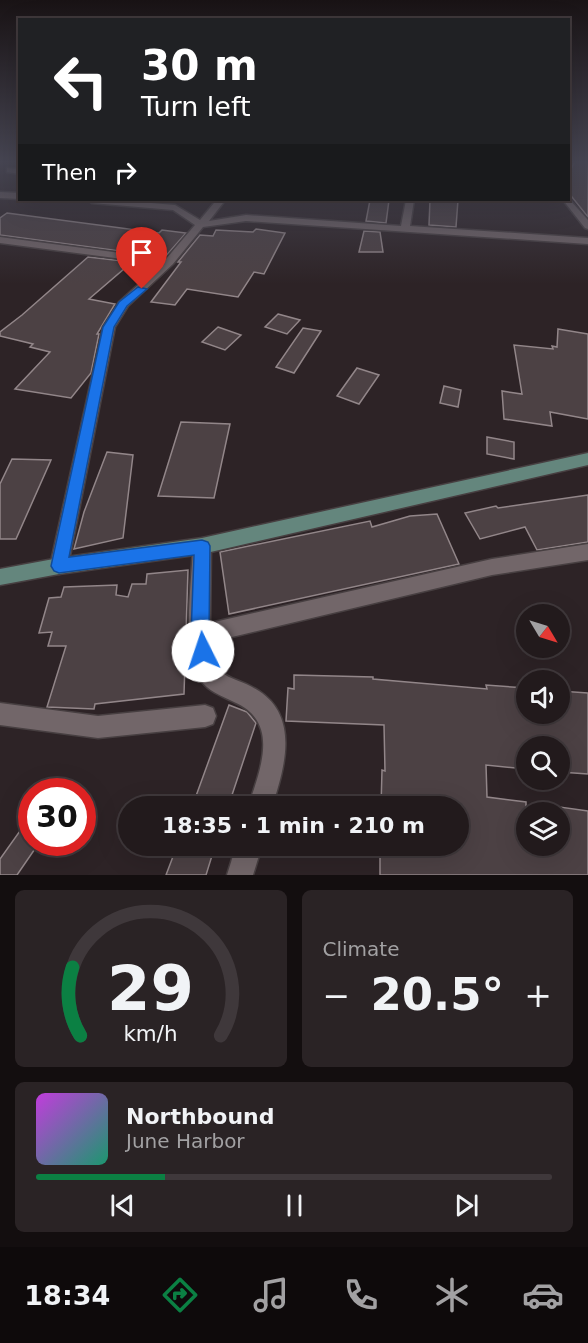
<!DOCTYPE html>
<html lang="en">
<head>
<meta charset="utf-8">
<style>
	:root { --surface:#221a1c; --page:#2a2325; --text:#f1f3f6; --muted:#a2a1a3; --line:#3f383b; --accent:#0b8043 }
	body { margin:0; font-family:"DejaVu Sans",sans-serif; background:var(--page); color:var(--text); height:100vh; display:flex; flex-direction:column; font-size:22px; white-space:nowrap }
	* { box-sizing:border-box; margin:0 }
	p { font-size:20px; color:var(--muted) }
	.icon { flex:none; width:33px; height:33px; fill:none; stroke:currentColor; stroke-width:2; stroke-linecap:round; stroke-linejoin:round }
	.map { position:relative; height:875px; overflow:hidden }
	.details { display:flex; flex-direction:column; gap:15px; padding:15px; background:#130e0f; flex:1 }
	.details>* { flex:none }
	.top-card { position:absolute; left:18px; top:18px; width:552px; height:183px; border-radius:0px; box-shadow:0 6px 24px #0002,0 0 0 2px var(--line); background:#202124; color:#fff; overflow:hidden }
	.needle { width:39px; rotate:128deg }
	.tools { position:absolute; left:516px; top:604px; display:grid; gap:12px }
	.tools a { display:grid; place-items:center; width:54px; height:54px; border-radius:50%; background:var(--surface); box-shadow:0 6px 24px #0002,0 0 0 2px var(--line); font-size:30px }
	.speed { position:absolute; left:18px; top:778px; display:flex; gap:12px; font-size:30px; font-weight:700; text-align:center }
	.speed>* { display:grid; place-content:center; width:78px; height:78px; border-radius:50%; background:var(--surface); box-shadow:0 6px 24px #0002,0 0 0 2px var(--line); line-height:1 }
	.speed .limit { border:9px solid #d22; background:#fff; color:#111 }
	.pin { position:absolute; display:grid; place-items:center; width:51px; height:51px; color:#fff; margin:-62px -26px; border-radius:50% 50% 50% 0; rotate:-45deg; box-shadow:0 0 6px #0007 }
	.pin .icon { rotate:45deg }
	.me { position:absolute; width:66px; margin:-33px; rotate:356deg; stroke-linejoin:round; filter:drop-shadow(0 0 4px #0008) }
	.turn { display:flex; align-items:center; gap:21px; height:126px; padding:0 24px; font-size:27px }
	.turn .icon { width:78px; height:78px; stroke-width:2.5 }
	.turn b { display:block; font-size:42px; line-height:51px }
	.then { display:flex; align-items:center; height:57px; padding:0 24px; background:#0003; gap:12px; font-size:22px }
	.big { font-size:45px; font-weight:600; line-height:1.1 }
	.details .card { flex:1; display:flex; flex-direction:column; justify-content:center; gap:9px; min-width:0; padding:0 21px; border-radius:9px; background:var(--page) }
	.details .dial { align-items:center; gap:0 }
	.dial svg { height:156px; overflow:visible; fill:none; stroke:var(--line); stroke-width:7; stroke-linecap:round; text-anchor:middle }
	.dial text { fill:var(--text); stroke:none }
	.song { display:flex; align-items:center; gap:18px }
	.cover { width:72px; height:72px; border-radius:9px; background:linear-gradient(135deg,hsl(290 70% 55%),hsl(160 70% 35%)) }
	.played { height:6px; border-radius:3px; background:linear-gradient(90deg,var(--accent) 25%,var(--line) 25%) }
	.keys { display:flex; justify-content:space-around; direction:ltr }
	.heat { display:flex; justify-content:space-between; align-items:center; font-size:33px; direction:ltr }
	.details .tiles { flex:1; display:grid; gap:15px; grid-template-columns:1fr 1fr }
	.card:last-child { grid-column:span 2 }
	.trip { position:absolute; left:118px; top:796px; width:351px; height:60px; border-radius:30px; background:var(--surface); box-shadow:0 6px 24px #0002,0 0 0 2px var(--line); font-weight:600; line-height:60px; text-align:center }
	.menu { display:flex; height:96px; justify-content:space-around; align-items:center; background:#0e0a0b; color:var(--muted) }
	.menu .icon { width:42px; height:42px }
	.menu .current { color:var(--accent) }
	.menu b { font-size:27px; color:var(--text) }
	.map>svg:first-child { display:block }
</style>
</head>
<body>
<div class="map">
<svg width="588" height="875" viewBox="0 0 588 875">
	<rect width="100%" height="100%" fill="#2d2326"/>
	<g fill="#4c4144" stroke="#928689" stroke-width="1.5">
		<path d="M575,161H588V217L568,192V168L571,169Z"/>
		<path d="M370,200H389L386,223L366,221Z"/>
		<path d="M430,200H458L456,227L429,225Z"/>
		<path d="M7,213L159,233L162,230L186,233L165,257L0,235V218Z"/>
		<path d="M256,229L285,233L264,274L254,272L238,297L187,289L175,305L151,302L181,262H178L200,235L213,236L216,230L253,232Z"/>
		<path d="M364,231L380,232L383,252H359Z"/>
		<path d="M88,257L132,262L89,299L115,304L97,334H99L91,373L71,398L15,389L50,352L30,347L33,344L0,336V332L22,315Z"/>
		<path d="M278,314L300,320L287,334L265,327Z"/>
		<path d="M218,327L241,335L225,350L202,342Z"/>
		<path d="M303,328L321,331L294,373L276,367Z"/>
		<path d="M558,329L588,334V419L550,412L552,426L504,419L502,391L522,394L514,345L553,349L552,346L557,347Z"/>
		<path d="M357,368L379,375L359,404L337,396Z"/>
		<path d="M444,386L461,390L458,407L440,403Z"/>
		<path d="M181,422L230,424L214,498L158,496Z"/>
		<path d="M487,437L514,442V459L487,454Z"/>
		<path d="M107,452L133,455L123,538L74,549L84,512Z"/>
		<path d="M12,459L51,460L16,539H0V484Z"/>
		<path d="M588,495V542L537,550L525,527L480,539L465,513L496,506L498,508Z"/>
		<path d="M437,514L459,564L229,614L220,552L370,521L372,527L410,516Z"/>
		<path d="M188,570L184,694L95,704L94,709L47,707L66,646H48L52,632L39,633L49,598L61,597L64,587L117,585L116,595L128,597L132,584H146L147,574Z"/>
		<path d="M294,675L373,677V679L487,689L486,685L526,688V714H560V691L588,693V774L560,772V747H526V769L486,765L487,797L526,802V846H560V807L588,811V875H380V846H459V807H381L382,770L385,771L384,725L286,721L288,688L294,689Z"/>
		<path d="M229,705L247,712L256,723L228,807H192Z"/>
		<path d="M32,814V843H39L17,875H0V859Z"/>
		<path d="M177,846H215L206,875H166Z"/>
	</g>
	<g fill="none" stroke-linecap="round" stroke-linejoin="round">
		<defs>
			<g id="street">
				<path d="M7,168L20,169V174L7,172Z"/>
				<path d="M0,192L20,193V199L0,198Z"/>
				<path d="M568,198L588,220V229L585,228L563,200Z"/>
				<path d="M88,200H115L175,205L200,220L214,203L212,200H221L223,203L209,221L246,215L401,226L406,200H414L410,226L588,238V244L246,221L203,227L173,264L128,306L115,327L68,566L65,572L59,574L53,572L50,566L103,327L119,302L161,264L0,243V237L166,259L195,225L173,210L92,203Z"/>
				<path d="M202,538L208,541L211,546L210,623L492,559L588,544V560L492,575L211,642C216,684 231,673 259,691C300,718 284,769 272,807H248C260,770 281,722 234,702C222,696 207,691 200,679C181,646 192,583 193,546L196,541Z"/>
				<path d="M0,703L98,716L205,705L213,708L216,716L213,724L205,727L98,738L0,725Z"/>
				<path d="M236,846H262L253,875H227Z"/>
			</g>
			<path id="secondary" d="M588,453V465L202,554L59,574L0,585V569L59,558L202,538Z"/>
		</defs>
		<use href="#street" stroke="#473f41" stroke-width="3"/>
		<use href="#secondary" stroke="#473f41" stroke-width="3"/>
		<use href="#street" fill="#726669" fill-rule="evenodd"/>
		<use href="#secondary" fill="#64867d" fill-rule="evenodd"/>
	</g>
	<linearGradient id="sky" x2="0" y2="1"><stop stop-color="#191315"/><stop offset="0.57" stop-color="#464552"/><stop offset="1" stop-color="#464552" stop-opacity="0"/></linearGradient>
	<rect width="588" height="284" fill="url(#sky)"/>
	<path fill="#1a73e8" stroke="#114b97" stroke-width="1.5" d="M138,287L147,289L127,306L114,327L69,557L202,540L208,542L210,546L209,635L212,651L209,657L203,660L196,657L191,635L194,555L59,573L54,571L51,566L103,327L119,302Z"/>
</svg>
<div class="tools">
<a><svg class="needle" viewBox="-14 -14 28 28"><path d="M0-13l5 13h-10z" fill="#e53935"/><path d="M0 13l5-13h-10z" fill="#a2a1a3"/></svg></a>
<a><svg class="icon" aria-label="sound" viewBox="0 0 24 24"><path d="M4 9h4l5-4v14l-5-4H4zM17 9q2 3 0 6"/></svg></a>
<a><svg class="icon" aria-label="search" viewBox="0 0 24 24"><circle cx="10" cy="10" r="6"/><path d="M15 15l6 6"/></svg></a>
<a><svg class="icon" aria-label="layers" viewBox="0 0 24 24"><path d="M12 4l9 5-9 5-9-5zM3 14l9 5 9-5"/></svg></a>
</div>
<div class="speed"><div class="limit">30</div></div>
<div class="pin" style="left:142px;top:289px;background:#d93025"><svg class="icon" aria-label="arrive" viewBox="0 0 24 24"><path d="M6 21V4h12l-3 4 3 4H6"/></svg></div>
<svg class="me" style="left:203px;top:651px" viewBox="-20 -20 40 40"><circle r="19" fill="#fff"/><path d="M0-13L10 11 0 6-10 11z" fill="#1a73e8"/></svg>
<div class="trip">18:35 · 1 min · 210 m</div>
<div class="top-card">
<div class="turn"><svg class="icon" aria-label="left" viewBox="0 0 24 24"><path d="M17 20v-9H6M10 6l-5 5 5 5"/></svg><div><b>30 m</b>Turn left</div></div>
<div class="then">Then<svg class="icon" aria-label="right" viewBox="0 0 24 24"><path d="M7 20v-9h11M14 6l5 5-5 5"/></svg></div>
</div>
</div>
<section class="details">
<div class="tiles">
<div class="card dial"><svg viewBox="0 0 100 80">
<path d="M14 69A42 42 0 1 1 86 69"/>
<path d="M14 69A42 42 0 0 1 10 34" stroke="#0b8043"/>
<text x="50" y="56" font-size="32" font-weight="700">29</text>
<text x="50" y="72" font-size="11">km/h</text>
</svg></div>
<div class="card"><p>Climate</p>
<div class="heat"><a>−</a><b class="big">20.5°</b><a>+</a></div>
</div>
<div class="card">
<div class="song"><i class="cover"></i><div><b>Northbound</b><p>June Harbor</p></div></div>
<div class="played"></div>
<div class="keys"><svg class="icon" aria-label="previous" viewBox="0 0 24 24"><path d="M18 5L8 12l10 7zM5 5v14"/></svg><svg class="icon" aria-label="pause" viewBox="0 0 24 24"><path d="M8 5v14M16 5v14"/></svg><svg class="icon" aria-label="next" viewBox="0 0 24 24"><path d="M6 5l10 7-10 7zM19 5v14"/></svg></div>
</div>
</div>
</section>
<nav class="menu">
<b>18:34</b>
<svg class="icon current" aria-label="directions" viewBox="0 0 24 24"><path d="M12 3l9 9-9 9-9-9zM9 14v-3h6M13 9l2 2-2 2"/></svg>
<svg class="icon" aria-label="music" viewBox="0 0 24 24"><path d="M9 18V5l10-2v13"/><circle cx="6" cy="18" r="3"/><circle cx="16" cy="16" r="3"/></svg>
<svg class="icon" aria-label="phone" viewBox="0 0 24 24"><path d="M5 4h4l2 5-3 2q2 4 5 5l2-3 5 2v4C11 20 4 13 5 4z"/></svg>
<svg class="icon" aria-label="climate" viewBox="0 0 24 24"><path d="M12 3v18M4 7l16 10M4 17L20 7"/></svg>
<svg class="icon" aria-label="car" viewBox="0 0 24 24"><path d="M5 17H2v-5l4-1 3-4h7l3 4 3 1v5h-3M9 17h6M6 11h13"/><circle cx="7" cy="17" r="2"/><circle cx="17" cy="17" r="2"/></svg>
</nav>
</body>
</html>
